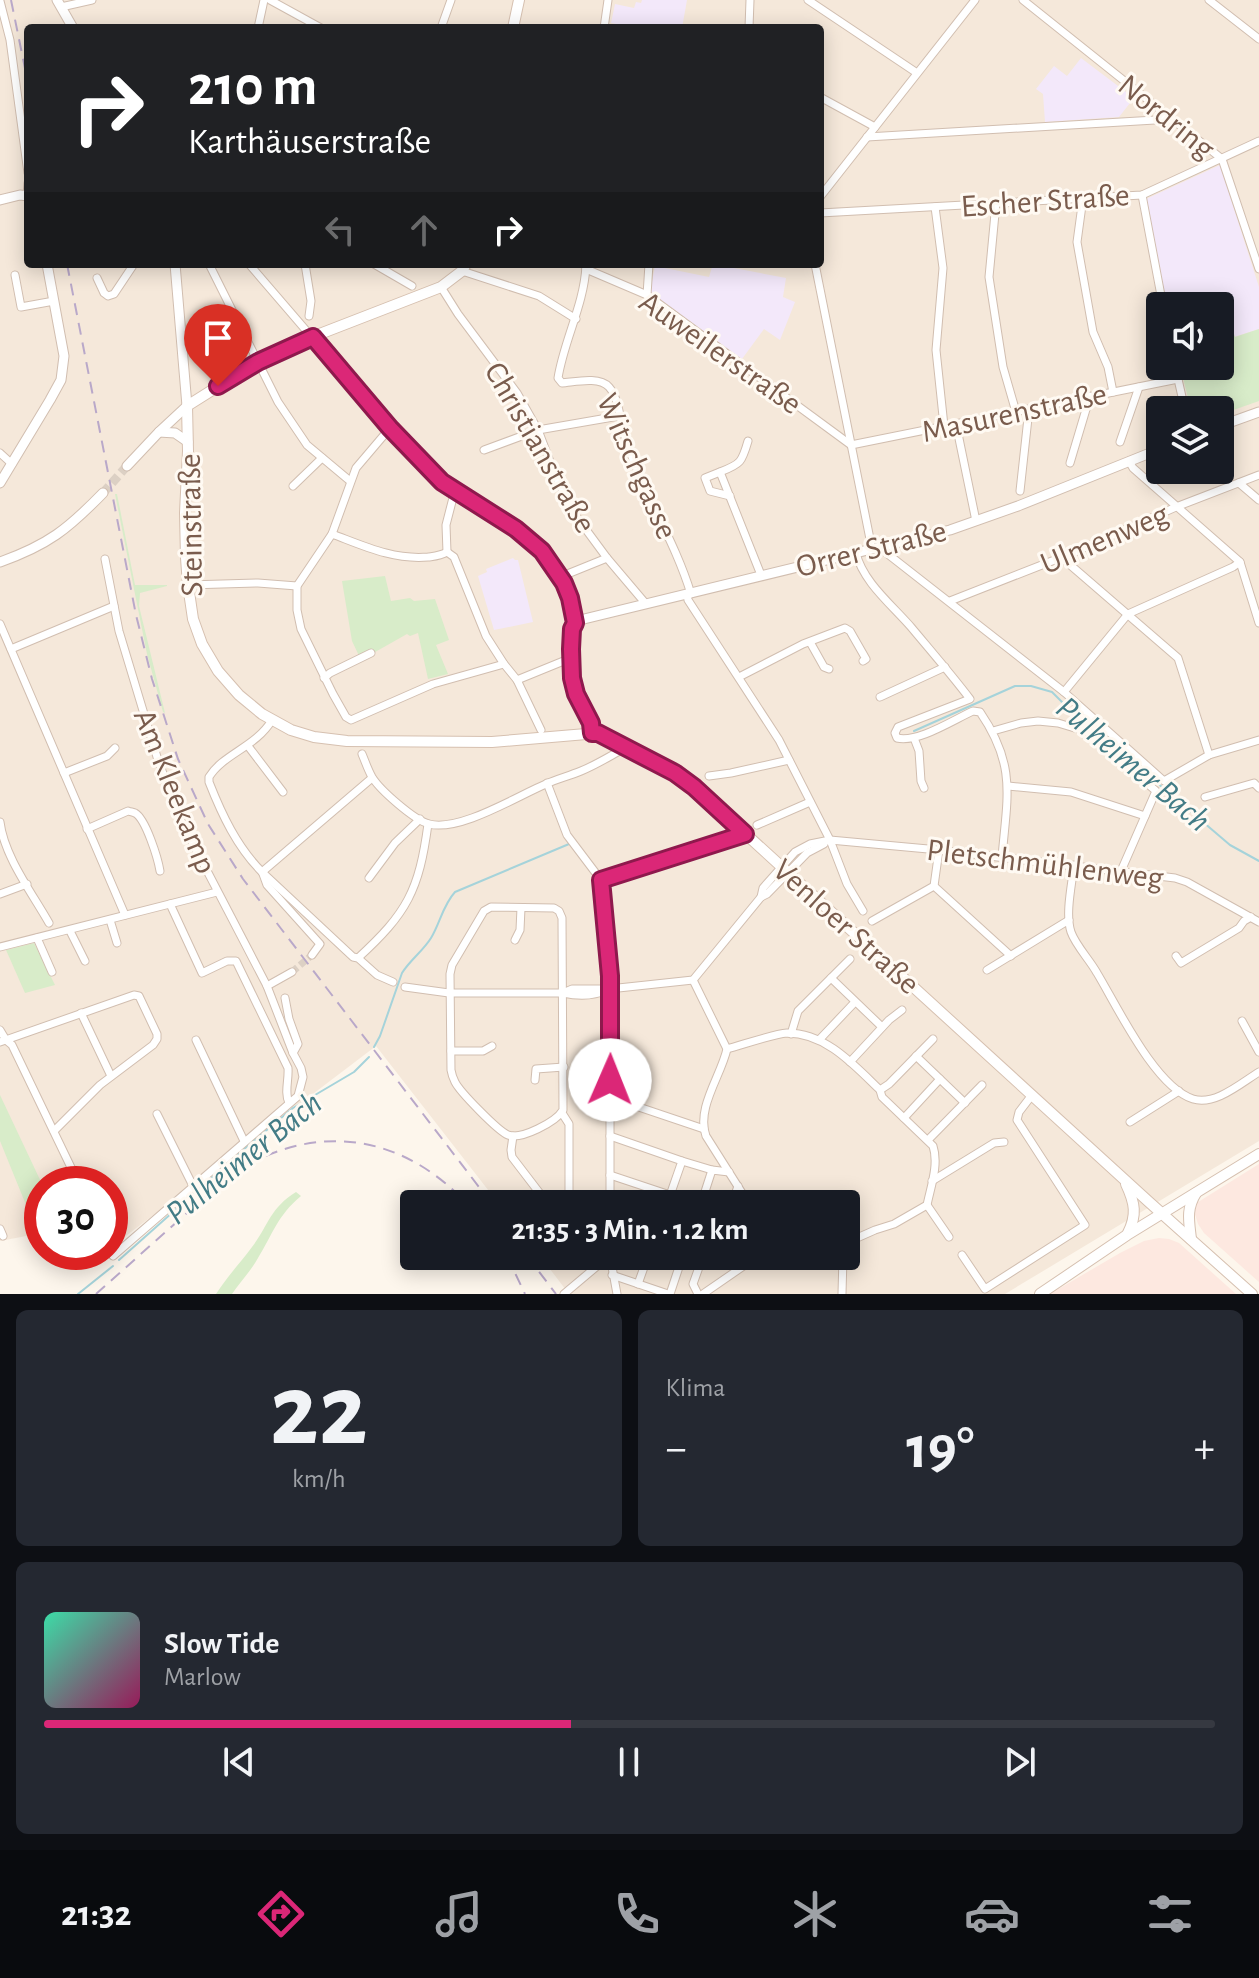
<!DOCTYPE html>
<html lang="de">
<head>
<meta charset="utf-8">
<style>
	:root { --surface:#171b24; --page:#242831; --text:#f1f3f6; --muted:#9ea1a6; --line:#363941; --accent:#db2777 }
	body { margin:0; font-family:"Alegreya Sans",sans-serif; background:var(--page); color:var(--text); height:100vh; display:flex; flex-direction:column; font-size:30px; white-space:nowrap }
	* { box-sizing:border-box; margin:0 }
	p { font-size:26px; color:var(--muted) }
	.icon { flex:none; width:44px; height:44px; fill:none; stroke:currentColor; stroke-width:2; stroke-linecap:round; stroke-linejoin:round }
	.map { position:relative; height:1294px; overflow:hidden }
	.side { display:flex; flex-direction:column; gap:16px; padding:16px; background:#0d0f14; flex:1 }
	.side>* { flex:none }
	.top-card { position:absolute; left:24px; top:24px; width:800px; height:244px; border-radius:8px; box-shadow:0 4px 20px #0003; background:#202124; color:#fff; overflow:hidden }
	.tools { position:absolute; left:1146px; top:292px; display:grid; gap:16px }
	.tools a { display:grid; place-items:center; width:88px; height:88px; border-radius:8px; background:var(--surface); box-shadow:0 4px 20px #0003; font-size:40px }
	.speed { position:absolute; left:24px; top:1166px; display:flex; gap:16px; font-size:40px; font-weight:700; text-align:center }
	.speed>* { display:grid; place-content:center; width:104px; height:104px; border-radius:50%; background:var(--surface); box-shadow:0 4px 20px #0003; line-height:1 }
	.speed .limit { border:12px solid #d22; background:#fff; color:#111 }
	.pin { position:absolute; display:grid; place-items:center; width:68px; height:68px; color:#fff; margin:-82px -34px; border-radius:50% 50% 50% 0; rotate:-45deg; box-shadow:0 0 8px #0007 }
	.pin .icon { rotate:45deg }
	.me { position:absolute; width:88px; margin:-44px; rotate:1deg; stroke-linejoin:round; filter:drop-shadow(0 0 6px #0008) }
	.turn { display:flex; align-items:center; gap:28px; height:168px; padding:0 32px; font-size:36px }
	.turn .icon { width:104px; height:104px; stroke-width:2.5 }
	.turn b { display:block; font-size:56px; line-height:68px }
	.lanes { display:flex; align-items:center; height:76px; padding:0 32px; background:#0003; justify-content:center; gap:40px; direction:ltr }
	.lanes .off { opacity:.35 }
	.big { font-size:60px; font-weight:600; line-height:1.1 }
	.side .tile { flex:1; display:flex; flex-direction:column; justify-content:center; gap:12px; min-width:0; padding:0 28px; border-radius:12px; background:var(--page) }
	.side .dial { align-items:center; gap:0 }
	.dial b { font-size:104px; line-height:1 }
	.song { display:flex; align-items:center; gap:24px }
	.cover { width:96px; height:96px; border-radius:12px; background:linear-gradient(135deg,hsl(160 70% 55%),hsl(330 70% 35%)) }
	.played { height:8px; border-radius:4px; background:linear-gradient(90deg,var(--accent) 45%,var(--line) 45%) }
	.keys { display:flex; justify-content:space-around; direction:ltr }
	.heat { display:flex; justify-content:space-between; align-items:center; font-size:44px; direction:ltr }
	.side .tiles { flex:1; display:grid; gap:16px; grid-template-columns:1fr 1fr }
	.tile:last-child { grid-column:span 2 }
	.trip { position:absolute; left:400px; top:1190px; width:460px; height:80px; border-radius:8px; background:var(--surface); box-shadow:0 4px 20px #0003; font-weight:600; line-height:80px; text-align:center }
	.tabs { display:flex; height:128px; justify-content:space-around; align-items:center; background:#090b0e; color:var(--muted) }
	.tabs .icon { width:56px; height:56px }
	.tabs .selected { color:var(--accent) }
	.tabs b { font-size:36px; color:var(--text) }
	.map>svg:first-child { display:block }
</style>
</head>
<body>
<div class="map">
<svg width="1259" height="1294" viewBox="0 0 1259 1294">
	<rect width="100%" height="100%" fill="#fdf6ec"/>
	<path fill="#f5e8da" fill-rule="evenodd" d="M0,0H1259V1141L1005,1294H569L540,1256H846V1204H499L376,1046L110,1248V1184H42V1233L0,1241ZM28,28H820V264H28ZM1160,306H1220V366H1160ZM1160,410H1220V470H1160Z"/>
	<g fill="#fde8e0">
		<path d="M1259,1164V1282L1204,1233L1198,1224L1193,1208L1195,1204Z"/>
		<path d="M1159,1238L1169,1239L1179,1243L1236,1294H1050L1120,1253L1144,1241Z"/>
	</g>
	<g fill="#f3e8fa">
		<path d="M642,0H687L682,28H635L611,23L615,4L634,8L636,2L641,3Z"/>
		<path d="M1081,58L1134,98L1119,117L1045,122L1043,94L1036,89L1054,66L1067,76Z"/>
		<path d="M1220,165L1259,287V329L1234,337L1231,325L1220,328V306H1167L1146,199Z"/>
		<path d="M713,264L786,278L783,297L795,302L780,340L764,329L742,359L650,292L655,266L709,277Z"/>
		<path d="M513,558L515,560H518L533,622L494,630L478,576L487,572L486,569Z"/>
	</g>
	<g fill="#d8ecc9">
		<path d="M1231,325L1235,337L1259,329V401L1225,413L1220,410H1191L1180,366H1220V328Z"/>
		<path d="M115,494H117L135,585H167V586L140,593L139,606L165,713L163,712L147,654Z"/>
		<path d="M385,576L391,601L410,598L414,601L435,599L449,640L436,645L448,674L428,679L418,633L410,636L407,634L361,660L352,641L342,581Z"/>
		<path d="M34,943L55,985L25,993L6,950Z"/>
		<path d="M0,1095L42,1184V1226L35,1227L0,1141Z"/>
		<path d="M296,1192L301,1196C277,1216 273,1234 258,1258C251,1271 240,1282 232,1294H216C227,1277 240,1263 252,1247C269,1225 269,1209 296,1192Z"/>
	</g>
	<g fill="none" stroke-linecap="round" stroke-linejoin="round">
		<g stroke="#a5d3da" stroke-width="2">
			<path d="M914,731L1015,686H1031L1052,692L1081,721L1128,758L1230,845L1259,861"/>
			<path d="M374,1047L380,1036L402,973C410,960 423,951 431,938C440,923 443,905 455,892L569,844"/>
			<path d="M119,1260L237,1155L293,1108L354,1072L369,1057"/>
			<path d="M78,1294L113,1266"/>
		</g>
		<path stroke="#dcd0c4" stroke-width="7" stroke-dasharray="7 3.5" stroke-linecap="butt" d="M292,972L312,955"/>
		<path stroke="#dcd0c4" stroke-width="9" stroke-dasharray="9 4.5" stroke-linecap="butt" d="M103,493L127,466"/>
		<defs>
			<g id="minor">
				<path d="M270,0L321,28"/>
				<path d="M808,0L917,73"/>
				<path d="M1023,0L1222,159L1259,269"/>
				<path d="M1209,0L1259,39"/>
				<path d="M0,1L10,40L28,173"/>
				<path d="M61,7L92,0"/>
				<path d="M258,28L264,0"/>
				<path d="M441,28L451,0"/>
				<path d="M604,28L608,0"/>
				<path d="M749,28L750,0"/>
				<path d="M820,97L875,127"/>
				<path d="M867,137L1172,119"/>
				<path d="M27,195L28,183"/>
				<path d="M1142,195L1163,306"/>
				<path d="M820,197L975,0"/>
				<path d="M1083,198L1077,242L1093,332L1108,367L1113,392"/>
				<path d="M996,203L989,277L1003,367L1016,412"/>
				<path d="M935,207L943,268L936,350L944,426"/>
				<path d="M820,213L1142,195L1259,141"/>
				<path d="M209,264L278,402L307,445L350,481"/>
				<path d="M249,264L390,428L442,482C502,520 562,545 575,623"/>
				<path d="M305,264L311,301L309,316"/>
				<path d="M374,264L412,286"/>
				<path d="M815,264L872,549"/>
				<path d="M586,266C584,305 564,340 558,378L562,383C575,382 599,376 609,387C619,398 620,420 624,434C641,490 674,538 691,594"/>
				<path d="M586,269L647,295L851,445L1178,379"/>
				<path d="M462,271L539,296L576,319"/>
				<path d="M15,275L21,307L54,301"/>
				<path d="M97,278L104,293L108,296L114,294L134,264"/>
				<path d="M441,287L458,314L517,393L538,430L556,477L573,512L607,558L646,604"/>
				<path d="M647,295L649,264"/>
				<path d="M1175,366L1185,410"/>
				<path d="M956,424L976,521"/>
				<path d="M390,428L356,468L332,534L297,586V610L301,629L333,694L346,717L351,720L433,684L504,664"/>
				<path d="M748,441C742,462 741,464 720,472L761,575"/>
				<path d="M1120,442L1139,387"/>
				<path d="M484,450L538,430L619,416"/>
				<path d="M0,453L12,464"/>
				<path d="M1129,461L1133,468L1240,562L1259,623"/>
				<path d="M1070,463L1090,396"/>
				<path d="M720,472L705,478L710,491L730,496"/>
				<path d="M1239,483L1259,500"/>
				<path d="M293,486L322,458"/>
				<path d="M1020,491L1029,409"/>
				<path d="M332,534C364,546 393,560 428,557C436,556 440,556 447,552"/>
				<path d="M880,548L1064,692L1164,781L1209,755L1259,740"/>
				<path d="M447,552L454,557L486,636L504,664L517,680L541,730"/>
				<path d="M447,552L446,525L455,490"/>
				<path d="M856,553C863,582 892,605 911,627C931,651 951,674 970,699L898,727L895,733L897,738C918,743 953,720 973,711L980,712C1017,766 1007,797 1002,857"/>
				<path d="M1061,557L1178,658L1209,755"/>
				<path d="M105,559L119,631L157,757L178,815L267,986L293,1053L301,1068L303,1077L298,1096L113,1256L110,1250"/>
				<path d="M560,577L607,558"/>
				<path d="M188,585L258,583L297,586"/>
				<path d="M687,595L688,600L779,740L830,840L847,884L863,911"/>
				<path d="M950,601L1075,552L1176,507L1259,475"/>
				<path d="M0,624L125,915"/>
				<path d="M810,642L824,667L829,669"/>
				<path d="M11,649L114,606"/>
				<path d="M739,677L803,644L845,628L850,631L866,659L863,661"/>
				<path d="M324,678L330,673L371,653"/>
				<path d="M517,680L571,658"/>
				<path d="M1064,692L1128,614L1233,567L1240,562"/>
				<path d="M880,697L945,667"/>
				<path d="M272,720C256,747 223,754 209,777V782C222,815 237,847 262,872L353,957L358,958L377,975L393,982"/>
				<path d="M993,731L1021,723L1038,721L1058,723L1088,732L1156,791L1121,871"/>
				<path d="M914,738L919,751L921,781L924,788"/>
				<path d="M248,746L283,792"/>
				<path d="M362,754C365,761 368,770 372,777C380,790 414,820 429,824C460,832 517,796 546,784C557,779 569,776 581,771C596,765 610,756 625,748"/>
				<path d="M64,773L107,756L115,748"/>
				<path d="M709,776L731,773L789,760"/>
				<path d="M547,783L567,835L601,880L610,976V1204"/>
				<path d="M1008,786L1071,792L1145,816"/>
				<path d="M1205,797L1254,783L1259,788"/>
				<path d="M0,822C4,856 32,893 49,923"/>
				<path d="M757,825L810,802"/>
				<path d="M87,829L128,811C131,812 133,812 135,813C146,819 158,859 160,871"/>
				<path d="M1074,865C1072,884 1065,914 1071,932C1076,946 1090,960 1097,973C1117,1006 1155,1087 1193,1099C1215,1106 1241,1083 1259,1072"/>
				<path d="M262,872L372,778"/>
				<path d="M263,874L267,885L320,944L312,955"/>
				<path d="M369,878L395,843L420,819"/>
				<path d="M601,880L745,834"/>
				<path d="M934,886L1011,956"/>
				<path d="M0,894L27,884"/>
				<path d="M761,897L763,888L795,852L810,844L830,840L939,850L1175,878L1187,882L1259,922"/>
				<path d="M170,904L202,973L227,961H236L288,1068C289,1080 284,1092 289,1103"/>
				<path d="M491,907L554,908L559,911L562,918L563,1110C556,1122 521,1140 508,1135C498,1131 460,1092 455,1082C452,1076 452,1076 451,1070L450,974L452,965L484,911Z"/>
				<path d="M110,920L117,943"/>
				<path d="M872,921L934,886L939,850"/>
				<path d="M70,931L85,961"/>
				<path d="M37,938L52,972"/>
				<path d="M515,940L520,930L521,908"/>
				<path d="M0,947L217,892"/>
				<path d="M1176,956L1181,963L1239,928L1244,921L1251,917"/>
				<path d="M358,958C407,913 419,891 428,824"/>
				<path d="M987,970L1069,920"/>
				<path d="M831,978L882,1027"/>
				<path d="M693,980L727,1049C721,1076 696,1108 706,1136L749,1204"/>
				<path d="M267,986L292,972"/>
				<path d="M405,987L449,993H563C577,996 594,996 607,990"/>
				<path d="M563,993L572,989H609L693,980L761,897L767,894L807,853L824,844"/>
				<path d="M285,998L289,1019L298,1044L293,1053"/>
				<path d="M81,1013L111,1076"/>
				<path d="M1242,1021L1259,1052"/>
				<path d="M0,1030L6,1040L12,1045L79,1184"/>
				<path d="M791,1034L798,1011L850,959"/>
				<path d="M196,1040L244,1141"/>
				<path d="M819,1040L855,1002"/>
				<path d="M0,1042L134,995L139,996L157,1034V1039L153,1045L100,1085L54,1131"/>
				<path d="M727,1049C742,1045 773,1034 787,1033C826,1033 854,1065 880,1090L882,1097L933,1146C939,1164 931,1186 927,1205L894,1224L875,1230L857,1238L846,1248"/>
				<path d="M451,1051H483L492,1046"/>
				<path d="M916,1056L965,1103"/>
				<path d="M850,1062L889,1020L902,1010"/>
				<path d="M535,1080L536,1069L564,1067"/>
				<path d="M880,1090L889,1084L933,1039"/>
				<path d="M609,1097L704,1129"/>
				<path d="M562,1113L569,1124V1204"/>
				<path d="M157,1114L193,1186"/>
				<path d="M904,1118L940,1079"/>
				<path d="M1130,1122L1179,1091"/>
				<path d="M513,1136L511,1150L512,1157L548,1204"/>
				<path d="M610,1136L682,1161L667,1204"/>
				<path d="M928,1140L982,1085"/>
				<path d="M682,1161L712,1170"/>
				<path d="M610,1175L670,1195"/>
				<path d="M932,1181L994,1143L1004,1142"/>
				<path d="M701,1204L712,1170L729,1172"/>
				<path d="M732,1204L738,1186"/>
				<path d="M927,1205L949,1237"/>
				<path d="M0,1229L3,1236"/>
				<path d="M962,1255L985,1289L1085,1225L1017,1120L1019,1112L1032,1095"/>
				<path d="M610,1256L617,1294"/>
				<path d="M734,1256L750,1261"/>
				<path d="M612,1275L668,1294"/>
				<path d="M638,1284L648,1256"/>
				<path d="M564,1294L596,1267L604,1256"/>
				<path d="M670,1294L679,1267"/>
				<path d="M698,1294L693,1284L703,1256"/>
				<path d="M703,1294L758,1256"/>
				<path d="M842,1294L843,1256"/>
			</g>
			<g id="tertiary">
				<path d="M57,0L73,28"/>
				<path d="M0,200L20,195L28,196"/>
				<path d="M1220,426L1259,412"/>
				<path d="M159,432L175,433L188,442"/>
				<path d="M127,466L159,432L187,406L175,264"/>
				<path d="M0,483L50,400L61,380L64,356L47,264"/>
				<path d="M0,562C48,545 68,529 103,493"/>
				<path d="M592,733C591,719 583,710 578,698C570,681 567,640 575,623L584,619L950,530L1018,506L1160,449"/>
			</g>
			<g id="secondary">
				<path d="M513,28L519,0"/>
				<path d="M466,264L462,271L441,287L299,342L252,365L187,406L188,451L185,513L186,558L188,585L193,619L202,644L218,671L239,695L262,714L291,730L314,737L347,741L492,742L598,733L675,773L715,806L1149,1202L1252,1294"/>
				<path d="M1126,1184C1135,1203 1137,1215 1128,1233"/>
				<path d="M1191,1239C1189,1221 1186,1209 1196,1193"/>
				<path d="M1040,1294L1127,1235L1259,1154"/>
			</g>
		</defs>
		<use href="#minor" stroke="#d1beb0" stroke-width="9"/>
		<use href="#tertiary" stroke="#d1beb0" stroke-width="11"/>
		<use href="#secondary" stroke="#d6c0b0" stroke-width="12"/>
		<use href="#minor" stroke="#fff" stroke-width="7"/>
		<use href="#tertiary" stroke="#fff" stroke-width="9"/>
		<use href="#secondary" stroke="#fff" stroke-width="10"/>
		<g stroke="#b9a8c9" stroke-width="2" stroke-dasharray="12 8" stroke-linecap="butt">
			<path d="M11,0L28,83"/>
			<path d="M67,264L136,615L152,679L178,759L208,824L243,879L492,1204"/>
			<path d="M507,1256L525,1294"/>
			<path d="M527,1256L556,1294"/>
			<path d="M96,1294L225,1179C307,1121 399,1130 467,1204"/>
		</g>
	</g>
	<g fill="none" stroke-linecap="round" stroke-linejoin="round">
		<defs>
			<path id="route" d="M218,386L258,362L313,337L390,428L442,482L516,529L542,551L564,583L570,598L575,623L572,629L571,649L572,678L576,694L591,723L592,733H598L675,773L694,787L745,834L601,880L610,976V1080"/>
		</defs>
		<use href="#route" stroke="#8e194d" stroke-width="20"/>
		<use href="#route" stroke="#db2777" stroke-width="14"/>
	</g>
	<g text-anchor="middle" stroke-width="6" stroke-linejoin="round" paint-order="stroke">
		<g font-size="32" fill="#7a5c4d" stroke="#fffaf3">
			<text transform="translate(1167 116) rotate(39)" y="11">Nordring</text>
			<text transform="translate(1045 200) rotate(-4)" y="11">Escher Straße</text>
			<text transform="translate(721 352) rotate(35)" y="11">Auweilerstraße</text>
			<text transform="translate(1014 412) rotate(-12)" y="11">Masurenstraße</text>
			<text transform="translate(541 447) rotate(60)" y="11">Christianstraße</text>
			<text transform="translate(638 466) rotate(66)" y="11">Witschgasse</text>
			<text transform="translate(190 525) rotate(-91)" y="11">Steinstraße</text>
			<text transform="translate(1104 538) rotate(-23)" y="11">Ulmenweg</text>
			<text transform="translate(871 548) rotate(-14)" y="11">Orrer Straße</text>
			<text transform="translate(176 791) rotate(68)" y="11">Am Kleekamp</text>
			<text transform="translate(1045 863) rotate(7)" y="11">Pletschmühlenweg</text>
			<text transform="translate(847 926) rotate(42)" y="11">Venloer Straße</text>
		</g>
		<g font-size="34" font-style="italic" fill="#437c86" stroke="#fffaf3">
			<text transform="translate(1134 763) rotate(40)" y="12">Pulheimer Bach</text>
			<text transform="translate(243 1157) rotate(-39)" y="12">Pulheimer Bach</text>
		</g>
	</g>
</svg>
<div class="tools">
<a><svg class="icon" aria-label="sound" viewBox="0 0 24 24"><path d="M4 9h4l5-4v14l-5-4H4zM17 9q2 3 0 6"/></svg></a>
<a><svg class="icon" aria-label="layers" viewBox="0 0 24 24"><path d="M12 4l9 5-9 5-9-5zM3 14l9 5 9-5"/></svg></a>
</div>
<div class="speed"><div class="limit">30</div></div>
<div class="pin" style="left:218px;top:386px;background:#d93025"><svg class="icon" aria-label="arrive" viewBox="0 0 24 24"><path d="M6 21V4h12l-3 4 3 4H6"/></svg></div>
<svg class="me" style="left:610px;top:1080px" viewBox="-20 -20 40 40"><circle r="19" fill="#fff"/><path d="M0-13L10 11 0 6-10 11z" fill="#db2777"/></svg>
<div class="trip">21:35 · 3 Min. · 1.2 km</div>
<div class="top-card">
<div class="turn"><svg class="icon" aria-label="right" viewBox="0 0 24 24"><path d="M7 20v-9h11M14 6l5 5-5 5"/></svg><div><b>210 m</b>Karthäuserstraße</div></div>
<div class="lanes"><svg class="icon off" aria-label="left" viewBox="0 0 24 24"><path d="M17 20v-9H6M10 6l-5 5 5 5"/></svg><svg class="icon off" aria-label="ahead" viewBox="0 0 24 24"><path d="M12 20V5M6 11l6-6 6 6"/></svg><svg class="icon" aria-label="right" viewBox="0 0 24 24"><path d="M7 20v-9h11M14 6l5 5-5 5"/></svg></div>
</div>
</div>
<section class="side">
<div class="tiles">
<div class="tile dial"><b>22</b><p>km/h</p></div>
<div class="tile"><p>Klima</p>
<div class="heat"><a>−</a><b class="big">19°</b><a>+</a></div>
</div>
<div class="tile">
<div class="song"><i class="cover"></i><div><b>Slow Tide</b><p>Marlow</p></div></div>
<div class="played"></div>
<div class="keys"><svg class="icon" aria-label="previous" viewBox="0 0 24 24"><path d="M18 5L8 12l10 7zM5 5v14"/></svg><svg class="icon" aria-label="pause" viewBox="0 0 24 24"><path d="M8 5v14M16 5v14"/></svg><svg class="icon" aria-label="next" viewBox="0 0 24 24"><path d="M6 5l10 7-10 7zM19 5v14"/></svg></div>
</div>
</div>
</section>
<nav class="tabs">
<b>21:32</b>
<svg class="icon selected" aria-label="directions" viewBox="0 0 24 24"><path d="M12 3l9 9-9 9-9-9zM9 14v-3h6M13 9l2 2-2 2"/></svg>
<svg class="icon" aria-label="music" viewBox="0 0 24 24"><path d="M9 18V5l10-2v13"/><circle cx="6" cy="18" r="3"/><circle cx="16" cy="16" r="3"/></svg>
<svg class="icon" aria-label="phone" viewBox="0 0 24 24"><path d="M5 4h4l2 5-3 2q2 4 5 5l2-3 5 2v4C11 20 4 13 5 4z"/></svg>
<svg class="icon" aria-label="climate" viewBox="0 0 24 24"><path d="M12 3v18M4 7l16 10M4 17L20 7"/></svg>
<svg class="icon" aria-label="car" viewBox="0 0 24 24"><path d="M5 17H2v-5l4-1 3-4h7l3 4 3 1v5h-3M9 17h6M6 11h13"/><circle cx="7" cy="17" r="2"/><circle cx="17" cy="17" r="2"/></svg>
<svg class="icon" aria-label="filters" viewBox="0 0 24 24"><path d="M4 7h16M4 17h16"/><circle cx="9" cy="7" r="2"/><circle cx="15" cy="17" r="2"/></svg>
</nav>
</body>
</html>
